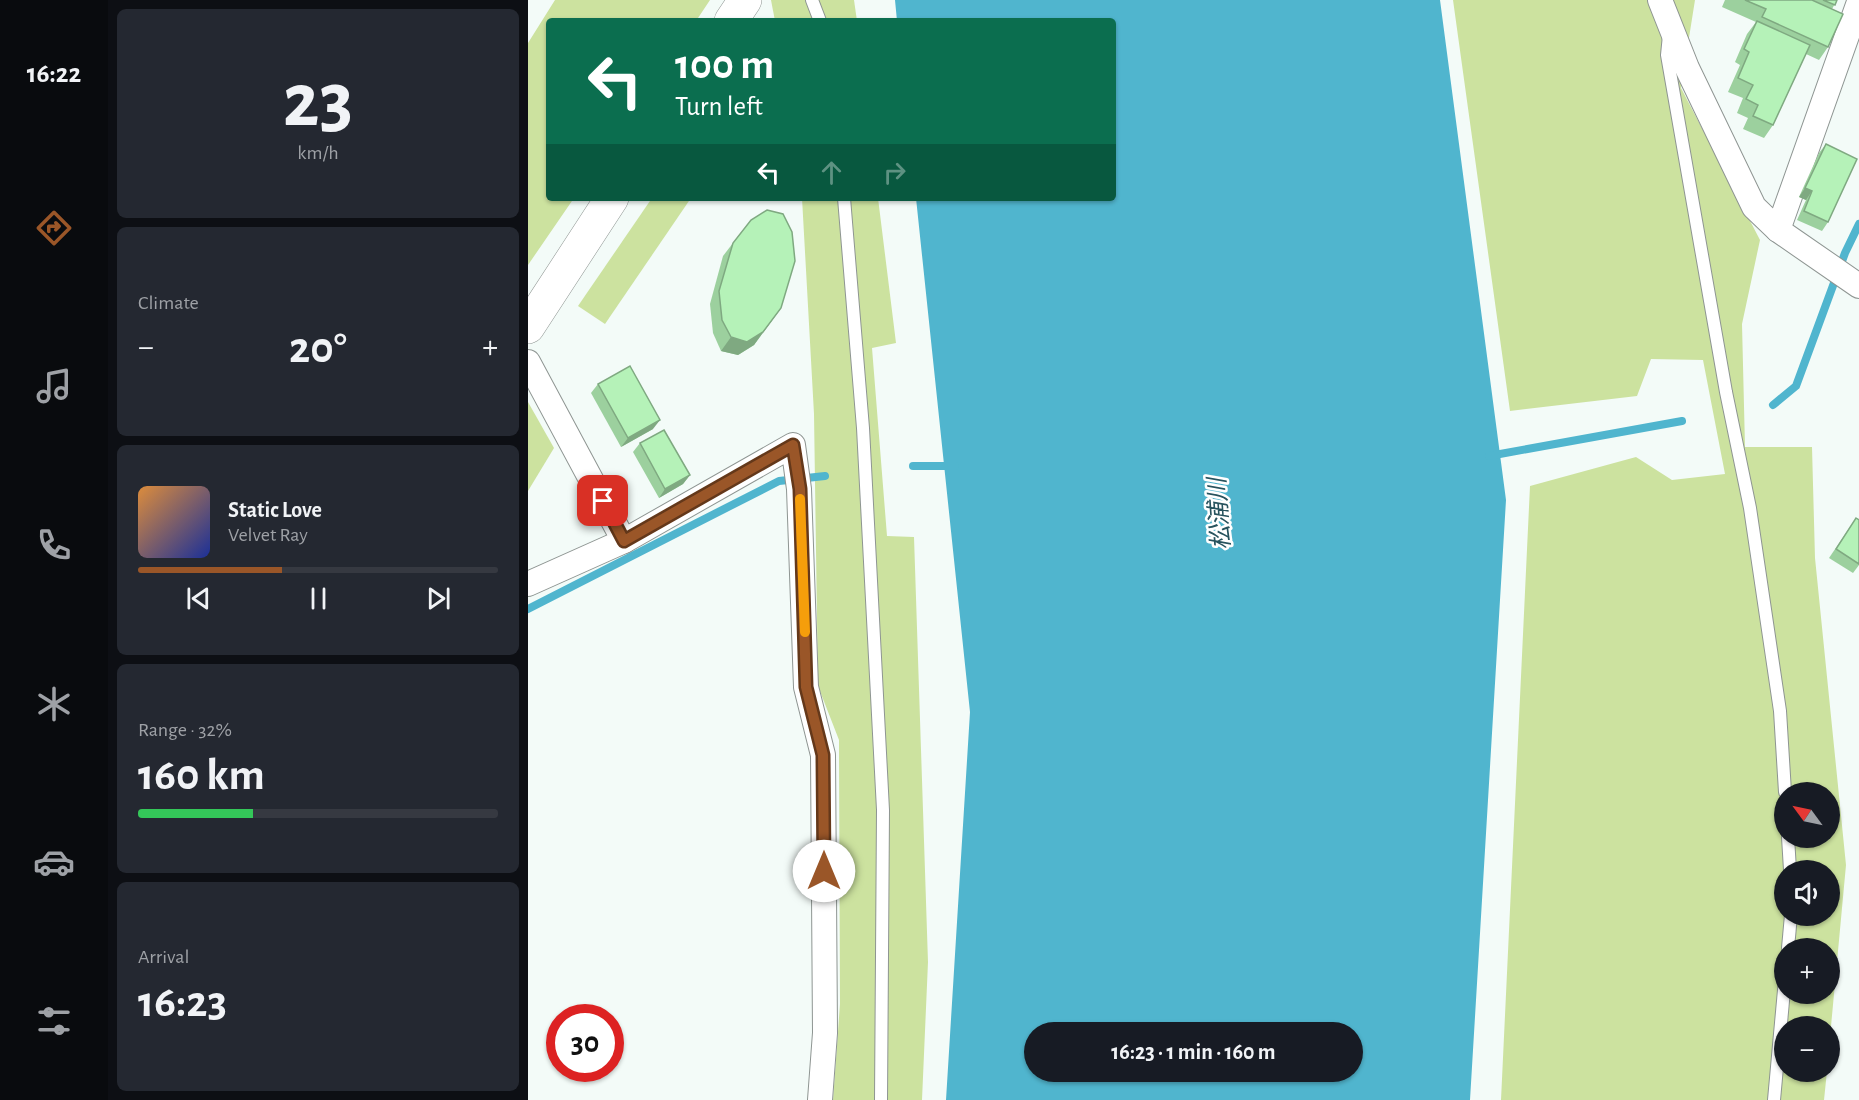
<!DOCTYPE html>
<html lang="en">
<head>
<meta charset="utf-8">
<style>
	:root { --surface:#171b24; --page:#242831; --text:#f1f3f6; --muted:#9ea1a6; --line:#363941; --accent:#9a5628 }
	body { margin:0; font-family:"Alegreya Sans","Noto Sans JP",sans-serif; background:var(--page); color:var(--text); height:100vh; display:flex; flex-direction:column; font-size:22px; white-space:nowrap }
	* { box-sizing:border-box; margin:0 }
	p { font-size:20px; color:var(--muted) }
	.icon { flex:none; width:33px; height:33px; fill:none; stroke:currentColor; stroke-width:2; stroke-linecap:round; stroke-linejoin:round }
	.map { position:relative; flex:1; overflow:hidden }
	.panel { display:flex; flex-direction:column; gap:9px; padding:9px; background:#0d0f14; width:420px }
	.panel>* { flex:none }
	.banner { position:absolute; left:18px; top:18px; width:570px; height:183px; border-radius:6px; box-shadow:0 2px 4px #0004; background:#0b6e4f; color:#fff; overflow:hidden }
	.needle { width:39px; rotate:303deg }
	.tools { position:absolute; left:1246px; top:782px; display:grid; gap:12px }
	.tools a { display:grid; place-items:center; width:66px; height:66px; border-radius:50%; background:var(--surface); box-shadow:0 2px 4px #0004; font-size:30px }
	.speed { position:absolute; left:18px; top:1004px; display:flex; gap:12px; font-size:30px; font-weight:700; text-align:center }
	.speed>* { display:grid; place-content:center; width:78px; height:78px; border-radius:50%; background:var(--surface); box-shadow:0 2px 4px #0004; line-height:1 }
	.speed .limit { border:9px solid #d22; background:#fff; color:#111 }
	.pin { position:absolute; display:grid; place-items:center; width:51px; height:51px; color:#fff; margin:-26px; border-radius:12px; box-shadow:0 3px 9px #0006 }
	.me { position:absolute; width:66px; margin:-33px; rotate:0deg; stroke-linejoin:round; filter:drop-shadow(0 0 4px #0008) }
	.turn { display:flex; align-items:center; gap:21px; height:126px; padding:0 30px; font-size:27px }
	.turn .icon { width:78px; height:78px; stroke-width:2.5 }
	.turn b { display:block; font-size:42px; line-height:51px }
	.lanes { display:flex; align-items:center; height:57px; padding:0 30px; background:#0003; justify-content:center; gap:30px; direction:ltr }
	.lanes .off { opacity:.35 }
	.big { font-size:45px; font-weight:700; line-height:1.1 }
	.panel .widget { flex:1; display:flex; flex-direction:column; justify-content:center; gap:9px; min-width:0; padding:0 21px; border-radius:9px; background:var(--page) }
	.panel .dial { align-items:center; gap:0 }
	.dial b { font-size:78px; line-height:1 }
	.song { display:flex; align-items:center; gap:18px }
	.cover { width:72px; height:72px; border-radius:9px; background:linear-gradient(135deg,hsl(30 70% 55%),hsl(230 70% 35%)) }
	.played { height:6px; border-radius:3px; background:linear-gradient(90deg,var(--accent) 40%,var(--line) 40%) }
	.keys { display:flex; justify-content:space-around; direction:ltr }
	.heat { display:flex; justify-content:space-between; align-items:center; font-size:33px; direction:ltr }
	.charge { height:9px; border-radius:4px; background:linear-gradient(90deg,#34c759 32%,var(--line) 0) }
	.trip { position:absolute; left:496px; top:1022px; width:339px; height:60px; border-radius:30px; background:var(--surface); box-shadow:0 2px 4px #0004; font-weight:700; line-height:60px; text-align:center }
	main { display:flex; flex:1; min-height:0 }
	.dock { display:flex; flex-direction:column; width:108px; justify-content:space-around; align-items:center; background:#090b0e; color:var(--muted) }
	.dock .icon { width:42px; height:42px }
	.dock .current { color:var(--accent) }
	.dock b { font-size:27px; color:var(--text) }
	.map>svg:first-child { display:block }
</style>
</head>
<body>
<main>
<nav class="dock">
<b>16:22</b>
<svg class="icon current" aria-label="directions" viewBox="0 0 24 24"><path d="M12 3l9 9-9 9-9-9zM9 14v-3h6M13 9l2 2-2 2"/></svg>
<svg class="icon" aria-label="music" viewBox="0 0 24 24"><path d="M9 18V5l10-2v13"/><circle cx="6" cy="18" r="3"/><circle cx="16" cy="16" r="3"/></svg>
<svg class="icon" aria-label="phone" viewBox="0 0 24 24"><path d="M5 4h4l2 5-3 2q2 4 5 5l2-3 5 2v4C11 20 4 13 5 4z"/></svg>
<svg class="icon" aria-label="climate" viewBox="0 0 24 24"><path d="M12 3v18M4 7l16 10M4 17L20 7"/></svg>
<svg class="icon" aria-label="car" viewBox="0 0 24 24"><path d="M5 17H2v-5l4-1 3-4h7l3 4 3 1v5h-3M9 17h6M6 11h13"/><circle cx="7" cy="17" r="2"/><circle cx="17" cy="17" r="2"/></svg>
<svg class="icon" aria-label="filters" viewBox="0 0 24 24"><path d="M4 7h16M4 17h16"/><circle cx="9" cy="7" r="2"/><circle cx="15" cy="17" r="2"/></svg>
</nav>
<section class="panel">
<div class="widget dial"><b>23</b><p>km/h</p></div>
<div class="widget"><p>Climate</p>
<div class="heat"><a>−</a><b class="big">20°</b><a>+</a></div>
</div>
<div class="widget">
<div class="song"><i class="cover"></i><div><b>Static Love</b><p>Velvet Ray</p></div></div>
<div class="played"></div>
<div class="keys"><svg class="icon" aria-label="previous" viewBox="0 0 24 24"><path d="M18 5L8 12l10 7zM5 5v14"/></svg><svg class="icon" aria-label="pause" viewBox="0 0 24 24"><path d="M8 5v14M16 5v14"/></svg><svg class="icon" aria-label="next" viewBox="0 0 24 24"><path d="M6 5l10 7-10 7zM19 5v14"/></svg></div>
</div>
<div class="widget"><p>Range · 32%</p><b class="big">160 km</b><div class="charge"></div></div>
<div class="widget"><p>Arrival</p><b class="big">16:23</b></div>
</section>
<div class="map">
<svg width="1331" height="1100" viewBox="0 0 1331 1100">
	<rect width="100%" height="100%" fill="#f3fbf8"/>
	<g fill="#cce29f" fill-rule="evenodd">
		<path d="M27,0H182L168,21H21V198H46L0,265V43Z"/>
		<path d="M243,0H326L329,21H247Z"/>
		<path d="M925,0H1167L1153,88L1232,240L1214,324L1217,447H1284L1287,558L1318,865L1302,1037V1026H1257V1071H1299L1296,1100H973L1002,486L1108,457L1144,480L1197,474L1175,360L1123,359L1109,396L982,411ZM1257,792H1302V837H1257ZM1257,870H1302V915H1257ZM1257,948H1302V993H1257Z"/>
		<path d="M124,198H163L77,324L50,306Z"/>
		<path d="M274,198H350L368,343L344,348L359,536L386,537L400,962L394,1100H305L312,1004L311,740L290,686L286,414Z"/>
		<path d="M0,402L26,448L0,491Z"/>
	</g>
	<path fill="#50b5ce" fill-rule="evenodd" d="M367,0H912L978,500L942,1100H418L442,712L388,198H585V21H369ZM507,1032H825V1071H507Z"/>
	<g fill="none" stroke-linecap="round" stroke-linejoin="round">
		<g stroke="#50b5ce" stroke-width="8">
			<path d="M1245,405L1268,386L1317,253L1331,224"/>
			<path d="M961,456L1154,421"/>
			<path d="M385,466H427"/>
			<path d="M0,609L251,481L297,476"/>
		</g>
		<defs>
			<g id="lane">
				<path d="M284,0L292,21"/>
				<path d="M1141,35L1139,55L1198,392L1222,508L1252,711L1257,792"/>
				<path d="M316,198L335,428L355,810L353,1100"/>
				<path d="M1260,837L1262,870"/>
				<path d="M1260,948L1263,915"/>
				<path d="M1246,1100L1257,979"/>
			</g>
			<g id="street">
				<path d="M1132,0L1159,68L1226,207L1250,230L1331,286"/>
				<path d="M1250,230L1331,2"/>
				<path d="M0,362L96,541"/>
				<path d="M0,584L96,541L265,445L271,489L278,687L295,755L297,1033L292,1100"/>
			</g>
			<g id="highway">
				<path d="M203,21L217,0"/>
				<path d="M0,327L84,198"/>
			</g>
		</defs>
		<use href="#lane" stroke="#8e9592" stroke-width="14"/>
		<use href="#street" stroke="#8e9592" stroke-width="26"/>
		<use href="#highway" stroke="#8e9592" stroke-width="34"/>
		<use href="#lane" stroke="#fff" stroke-width="12"/>
		<use href="#street" stroke="#fff" stroke-width="24"/>
		<use href="#highway" stroke="#fff" stroke-width="33"/>
	</g>
	<g fill="#9cd09e">
		<path d="M1197,0H1309L1304,9L1300,47L1291,60L1278,54L1245,125L1236,138L1215,129L1220,118L1209,113L1215,98L1200,92L1212,65L1207,62L1219,34L1228,22L1194,7Z"/>
		<path d="M1298,144L1300,222L1294,231L1269,220L1278,200L1271,197L1291,153Z"/>
		<path d="M205,243L253,308L226,345L210,355L193,351L185,333L182,304L195,256Z"/>
		<path d="M70,384L125,429L93,447L63,393Z"/>
		<path d="M112,443L162,475L155,484L131,498L105,452Z"/>
		<path d="M1331,520V565L1325,573L1301,558L1322,527Z"/>
	</g>
	<g fill="#7fa981">
		<path d="M1277,188L1284,191L1278,200L1271,197Z"/>
		<path d="M253,308L226,345L210,355L193,351L203,337Z"/>
		<path d="M132,420L125,429L93,447L100,438Z"/>
		<path d="M162,475L155,484L131,498L137,489Z"/>
	</g>
	<g fill="#b5f2b8" stroke="#7fa981" stroke-width="1.5">
		<path d="M1217,0H1284L1315,14L1300,47L1234,17L1238,9Z"/>
		<path d="M1295,0H1309L1307,5Z"/>
		<path d="M1229,21L1282,45L1245,125L1225,116L1230,105L1218,99L1225,85L1210,78L1221,52L1216,49Z"/>
		<path d="M1298,144L1329,159L1300,222L1276,211L1284,191L1277,188Z"/>
		<path d="M239,210L255,214L264,232L267,261L253,308L235,332L219,342L203,337L194,320L191,291L205,243L223,220Z"/>
		<path d="M102,366L132,420L100,438L70,384Z"/>
		<path d="M136,430L162,475L137,489L112,443Z"/>
		<path d="M1328,518L1331,520V564L1308,549Z"/>
	</g>
	<g fill="none" stroke-linecap="round" stroke-linejoin="round">
		<defs>
			<path id="route" d="M75,501L96,541L265,445L272,489L278,687L295,755L296,871"/>
		</defs>
		<use href="#route" stroke="#64381a" stroke-width="15"/>
		<use href="#route" stroke="#9a5628" stroke-width="10"/>
		<path stroke="#f59e0b" stroke-width="10" d="M272,499L277,632"/>
	</g>
	<g text-anchor="middle" stroke-width="5" stroke-linejoin="round" paint-order="stroke">
		<g font-size="24" font-style="italic" fill="#27535e" stroke="#fff">
			<text transform="translate(691 514) rotate(-94)" y="8">松浦川</text>
		</g>
	</g>
</svg>
<div class="tools">
<a><svg class="needle" viewBox="-14 -14 28 28"><path d="M0-13l5 13h-10z" fill="#e53935"/><path d="M0 13l5-13h-10z" fill="#9ea1a6"/></svg></a>
<a><svg class="icon" aria-label="sound" viewBox="0 0 24 24"><path d="M4 9h4l5-4v14l-5-4H4zM17 9q2 3 0 6"/></svg></a>
<a>+</a>
<a>−</a>
</div>
<div class="speed"><div class="limit">30</div></div>
<div class="pin" style="left:75px;top:501px;background:#d93025"><svg class="icon" aria-label="arrive" viewBox="0 0 24 24"><path d="M6 21V4h12l-3 4 3 4H6"/></svg></div>
<svg class="me" style="left:296px;top:871px" viewBox="-20 -20 40 40"><circle r="19" fill="#fff"/><path d="M0-13L10 11 0 6-10 11z" fill="#9a5628"/></svg>
<div class="trip">16:23 · 1 min · 160 m</div>
<div class="banner">
<div class="turn"><svg class="icon" aria-label="left" viewBox="0 0 24 24"><path d="M17 20v-9H6M10 6l-5 5 5 5"/></svg><div><b>100 m</b>Turn left</div></div>
<div class="lanes"><svg class="icon" aria-label="left" viewBox="0 0 24 24"><path d="M17 20v-9H6M10 6l-5 5 5 5"/></svg><svg class="icon off" aria-label="ahead" viewBox="0 0 24 24"><path d="M12 20V5M6 11l6-6 6 6"/></svg><svg class="icon off" aria-label="right" viewBox="0 0 24 24"><path d="M7 20v-9h11M14 6l5 5-5 5"/></svg></div>
</div>
</div>
</main>
</body>
</html>
